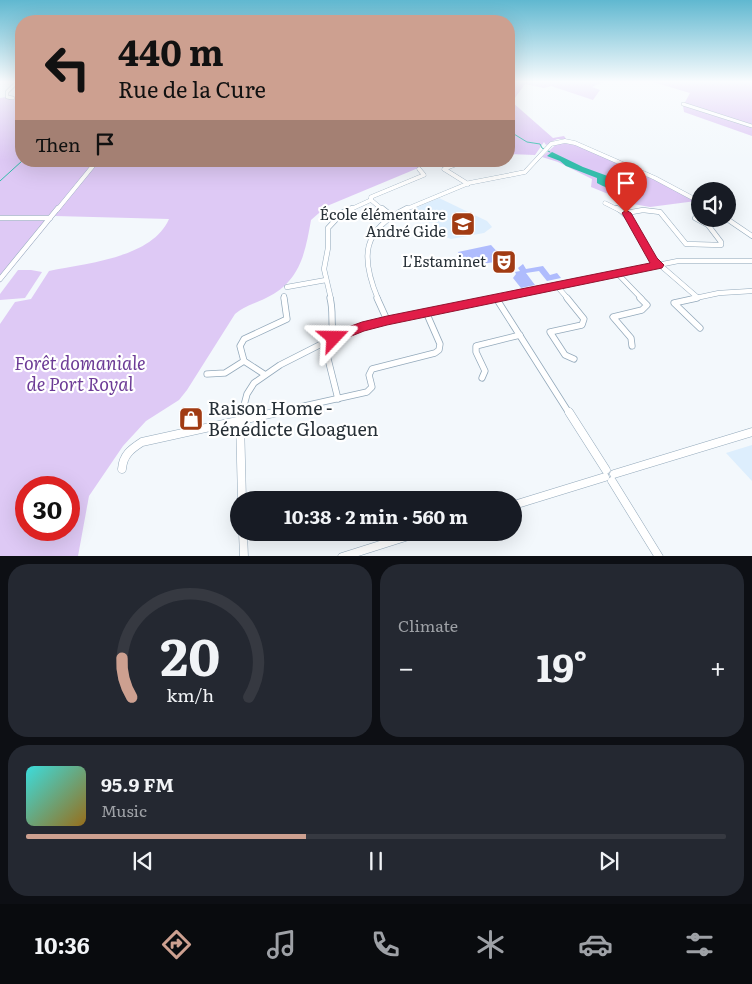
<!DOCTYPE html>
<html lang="en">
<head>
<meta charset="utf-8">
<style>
	:root { --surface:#171b24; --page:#242831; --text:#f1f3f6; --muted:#9ea1a6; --line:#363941; --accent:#cda090 }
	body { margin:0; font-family:Literata,serif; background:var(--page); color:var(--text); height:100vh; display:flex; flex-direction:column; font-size:19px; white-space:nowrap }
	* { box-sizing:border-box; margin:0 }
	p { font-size:16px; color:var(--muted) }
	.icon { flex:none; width:28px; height:28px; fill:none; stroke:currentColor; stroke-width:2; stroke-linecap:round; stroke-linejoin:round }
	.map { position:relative; height:556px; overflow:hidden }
	.panel { display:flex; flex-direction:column; gap:8px; padding:8px; background:#0d0f14; flex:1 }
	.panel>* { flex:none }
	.guide { position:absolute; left:15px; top:15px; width:500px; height:152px; border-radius:20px; box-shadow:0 5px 20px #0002; background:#cda090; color:#111; overflow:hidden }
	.controls { position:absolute; left:691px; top:182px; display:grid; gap:10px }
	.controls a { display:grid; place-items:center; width:45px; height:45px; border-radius:50%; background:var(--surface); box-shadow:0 5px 20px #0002; font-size:25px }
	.speed { position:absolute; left:15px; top:476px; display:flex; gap:10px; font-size:25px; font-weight:700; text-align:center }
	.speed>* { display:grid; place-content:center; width:65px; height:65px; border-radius:50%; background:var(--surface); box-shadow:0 5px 20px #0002; line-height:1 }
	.speed .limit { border:8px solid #d22; background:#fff; color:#111 }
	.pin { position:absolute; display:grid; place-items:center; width:42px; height:42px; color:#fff; margin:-51px -21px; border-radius:50% 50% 50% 0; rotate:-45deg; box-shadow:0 0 5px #0007 }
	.pin .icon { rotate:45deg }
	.me { position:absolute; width:55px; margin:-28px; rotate:67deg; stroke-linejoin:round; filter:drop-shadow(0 0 4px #0008) }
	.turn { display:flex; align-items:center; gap:18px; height:105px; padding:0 20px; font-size:22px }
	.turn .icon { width:65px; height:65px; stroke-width:2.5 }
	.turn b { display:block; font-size:35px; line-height:42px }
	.then { display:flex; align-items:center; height:48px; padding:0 20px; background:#0003; gap:10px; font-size:19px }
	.big { font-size:38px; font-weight:700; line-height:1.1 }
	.panel .card { flex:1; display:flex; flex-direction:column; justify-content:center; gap:8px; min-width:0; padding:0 18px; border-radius:20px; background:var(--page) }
	.panel .dial { align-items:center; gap:0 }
	.dial svg { height:130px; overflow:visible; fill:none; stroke:var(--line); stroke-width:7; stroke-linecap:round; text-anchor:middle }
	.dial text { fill:var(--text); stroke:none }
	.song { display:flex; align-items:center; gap:15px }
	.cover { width:60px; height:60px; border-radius:8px; background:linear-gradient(135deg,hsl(180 70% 55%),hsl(40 70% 35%)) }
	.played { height:5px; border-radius:2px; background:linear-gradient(90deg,var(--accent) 40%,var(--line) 40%) }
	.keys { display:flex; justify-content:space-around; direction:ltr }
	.heat { display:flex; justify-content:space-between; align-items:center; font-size:28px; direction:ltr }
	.panel .tiles { flex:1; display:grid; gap:8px; grid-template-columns:1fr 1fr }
	.card:last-child { grid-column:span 2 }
	.trip { position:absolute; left:230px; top:491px; width:292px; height:50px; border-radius:25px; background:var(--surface); box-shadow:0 5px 20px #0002; font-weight:700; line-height:50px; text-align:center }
	.tab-bar { display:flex; height:80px; justify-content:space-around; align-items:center; background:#090b0e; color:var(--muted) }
	.tab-bar .icon { width:35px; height:35px }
	.tab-bar .current { color:var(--accent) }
	.tab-bar b { font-size:22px; color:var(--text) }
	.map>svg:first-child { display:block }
</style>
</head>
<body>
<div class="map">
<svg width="752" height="557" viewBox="0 0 752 557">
	<rect width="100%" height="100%" fill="#f3f8fc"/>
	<g fill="#ddeefd">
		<path d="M439,198L487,221L492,227L484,233L451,239L446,237L435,222L429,223L427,214L415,208Z"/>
		<path d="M752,445V481L726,453Z"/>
	</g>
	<g fill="#dec9f5" fill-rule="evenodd">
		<path d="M509,82H603L592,87L600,90L593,100L551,86L544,88L525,84L512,102L553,138L564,136L566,139H557L546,145L544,142L535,155L509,154Z"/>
		<path d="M653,82H752V136L684,112L683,106L690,93Z"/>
		<path d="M6,97L21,100V161H435L327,206L311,220C305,254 300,282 266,298C252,305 248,304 235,314L187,390L179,400L146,421L123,446L89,496L78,556H0V324L15,302L31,299L49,271C87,263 152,258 169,219L55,216L0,283V98ZM26,488H69V530H26Z"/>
		<path d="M560,141H566L649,176L696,201L650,207L633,204L591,187L592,179L558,162L542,157Z"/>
		<path d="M18,270H31L42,272L25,298L0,300V294Z"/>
	</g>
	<path fill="#34bdab" d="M552,152L583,167L624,182L632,189C622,196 607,188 597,183V178L566,166L560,161L547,156Z"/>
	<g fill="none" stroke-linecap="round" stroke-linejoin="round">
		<g stroke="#34bdab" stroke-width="1">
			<path d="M509,131L527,142L540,144L542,148L550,152"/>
			<path d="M0,181L22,161"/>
		</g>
	</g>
	<g fill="#afbcfd">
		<path d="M491,245L501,256H499L502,261L467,266L458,252Z"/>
		<path d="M523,264L526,269L543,266L550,275L557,273L561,278L547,281L539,271L526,273L535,285L521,288L513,278L516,274L515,272L520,271L518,268Z"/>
	</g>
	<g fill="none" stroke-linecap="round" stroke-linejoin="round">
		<defs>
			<g id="minor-far4">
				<path d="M13,98L7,97V92L17,82"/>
				<path d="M683,104L752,126"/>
			</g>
			<g id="minor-far3">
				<path d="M468,184L444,169L457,164L485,161"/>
				<path d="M371,200V197L424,175L419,169"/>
				<path d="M371,200L383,210"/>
				<path d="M605,203L619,210"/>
				<path d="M57,210L97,161"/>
				<path d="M349,210L371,200"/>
				<path d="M404,210L469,183L525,172L551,144L565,141L575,143L655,178L700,202"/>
			</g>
			<g id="minor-far2">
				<path d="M382,208L392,216"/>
				<path d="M617,208C638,222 641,248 658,265"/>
				<path d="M626,213L643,210L660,212L686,244L721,245V242L708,225L695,218"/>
				<path d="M0,218H50"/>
				<path d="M727,219L752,236"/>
				<path d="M660,265L697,297"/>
				<path d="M617,273L642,299"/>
				<path d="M0,279L58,208"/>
				<path d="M557,286L568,299"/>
				<path d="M287,287L326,280"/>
				<path d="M284,296V299"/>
				<path d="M331,299L324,269L328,248V228L343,212L352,208"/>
				<path d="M378,299C360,256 362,230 407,208"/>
				<path d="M490,299L678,261H752"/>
				<path d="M691,299L719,293L752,291"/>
			</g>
			<g id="minor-far1">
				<path d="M330,298C334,313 330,322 334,338"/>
				<path d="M377,298L387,320"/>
				<path d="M496,298L569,413"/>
				<path d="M567,298L584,319L582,325L550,332L565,355L574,359"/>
				<path d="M697,298L674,303L700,328"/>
				<path d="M324,343L338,399"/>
				<path d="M632,346L631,338L613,317L642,310L647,305L640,298"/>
				<path d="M207,374L225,373L244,361"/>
				<path d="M264,374L244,361L240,346L244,339L287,319L284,298"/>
				<path d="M482,378L485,371L476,352V346L520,335"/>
				<path d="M242,413L247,394L254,383L280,365L347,331L387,320L496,298"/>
				<path d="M273,413L367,392L372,387L369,375L372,369L435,353L439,350L440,344L426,312"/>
			</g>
			<g id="minor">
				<path d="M569,412L606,470"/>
				<path d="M122,469C123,455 131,449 142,442L278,412"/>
				<path d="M614,474L752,432"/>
				<path d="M612,481L659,557"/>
				<path d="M242,500L240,421L242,412"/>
				<path d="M514,505L605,477"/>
				<path d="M243,532L244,557"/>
				<path d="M342,557L421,532"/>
			</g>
		</defs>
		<use href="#minor-far4" stroke="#93a9bb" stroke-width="4"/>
		<use href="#minor-far3" stroke="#93a9bb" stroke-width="4.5"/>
		<use href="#minor-far2" stroke="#93a9bb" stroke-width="5.5"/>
		<use href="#minor-far1" stroke="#93a9bb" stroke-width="7"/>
		<use href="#minor" stroke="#93a9bb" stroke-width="9"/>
		<use href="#minor-far4" stroke="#fff" stroke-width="3"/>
		<use href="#minor-far3" stroke="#fff" stroke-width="4"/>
		<use href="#minor-far2" stroke="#fff" stroke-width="4.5"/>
		<use href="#minor-far1" stroke="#fff" stroke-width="5.5"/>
		<use href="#minor" stroke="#fff" stroke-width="8"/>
	</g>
	<linearGradient id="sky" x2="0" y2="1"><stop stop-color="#60b8d0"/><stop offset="0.51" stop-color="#fafcfe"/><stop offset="1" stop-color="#fafcfe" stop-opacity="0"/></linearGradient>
	<rect width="752" height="160" fill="url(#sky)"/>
	<path fill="#e11d48" stroke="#92132f" d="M626,210L631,213L657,258L664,265L662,268L387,325L364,331L334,343L329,342L327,338L329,334L362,322L387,316L650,263L622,213Z"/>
	<defs>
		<symbol id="school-square" viewBox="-11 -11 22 22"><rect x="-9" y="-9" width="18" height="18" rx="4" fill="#a13b13" stroke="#fff"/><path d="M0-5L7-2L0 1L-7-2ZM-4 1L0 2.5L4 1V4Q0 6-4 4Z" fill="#fff"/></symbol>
		<symbol id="theatre-square" viewBox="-11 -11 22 22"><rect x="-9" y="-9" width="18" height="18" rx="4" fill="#a13b13" stroke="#fff"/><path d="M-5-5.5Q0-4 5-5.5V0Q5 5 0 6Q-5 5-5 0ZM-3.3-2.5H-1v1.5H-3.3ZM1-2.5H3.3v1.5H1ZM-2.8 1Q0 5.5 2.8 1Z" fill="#fff"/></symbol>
		<symbol id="shop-square" viewBox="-11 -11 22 22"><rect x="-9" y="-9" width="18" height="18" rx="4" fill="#a13b13" stroke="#fff"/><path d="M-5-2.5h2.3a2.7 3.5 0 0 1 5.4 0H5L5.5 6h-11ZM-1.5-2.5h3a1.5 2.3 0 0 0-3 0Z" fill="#fff"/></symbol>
	</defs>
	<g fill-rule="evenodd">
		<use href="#school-square" x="449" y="210" width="28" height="28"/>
		<use href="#theatre-square" x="490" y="248" width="28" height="28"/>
		<use href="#shop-square" x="177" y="405" width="28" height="28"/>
	</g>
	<g text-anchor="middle" stroke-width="4.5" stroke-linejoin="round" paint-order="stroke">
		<g font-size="15" fill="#273037" stroke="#fff" text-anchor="end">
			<text x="446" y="220">École élémentaire<tspan x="446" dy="17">André Gide</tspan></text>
			<text x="486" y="267">L'Estaminet</text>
		</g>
		<g font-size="18" font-style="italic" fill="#6c3b96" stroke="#fff">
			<text x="80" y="370">Forêt domaniale<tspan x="80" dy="21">de Port Royal</tspan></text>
		</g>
		<g font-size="18" fill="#273037" stroke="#fff" text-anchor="start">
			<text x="208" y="415">Raison Home -<tspan x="208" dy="21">Bénédicte Gloaguen</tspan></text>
		</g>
	</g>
</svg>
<div class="controls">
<a><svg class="icon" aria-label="sound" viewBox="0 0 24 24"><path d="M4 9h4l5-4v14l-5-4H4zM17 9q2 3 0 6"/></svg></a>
</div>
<div class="speed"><div class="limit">30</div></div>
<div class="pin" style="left:626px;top:213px;background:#d93025"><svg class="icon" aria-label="arrive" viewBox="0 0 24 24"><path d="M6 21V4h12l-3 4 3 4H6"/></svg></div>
<svg class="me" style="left:334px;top:338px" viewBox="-20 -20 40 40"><path d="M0-17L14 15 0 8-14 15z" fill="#e11d48" stroke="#fff" stroke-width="4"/></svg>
<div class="trip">10:38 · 2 min · 560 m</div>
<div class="guide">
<div class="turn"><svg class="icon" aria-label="left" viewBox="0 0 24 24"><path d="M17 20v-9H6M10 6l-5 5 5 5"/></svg><div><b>440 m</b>Rue de la Cure</div></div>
<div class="then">Then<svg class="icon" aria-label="arrive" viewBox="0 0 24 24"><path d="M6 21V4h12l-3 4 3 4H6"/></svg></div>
</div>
</div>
<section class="panel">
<div class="tiles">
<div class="card dial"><svg viewBox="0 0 100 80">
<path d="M14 69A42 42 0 1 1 86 69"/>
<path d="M14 69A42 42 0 0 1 8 45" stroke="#cda090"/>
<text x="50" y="56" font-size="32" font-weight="700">20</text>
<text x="50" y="72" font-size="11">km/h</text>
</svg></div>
<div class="card"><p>Climate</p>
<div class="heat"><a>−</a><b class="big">19°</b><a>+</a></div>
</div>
<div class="card">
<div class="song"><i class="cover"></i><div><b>95.9 FM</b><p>Music</p></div></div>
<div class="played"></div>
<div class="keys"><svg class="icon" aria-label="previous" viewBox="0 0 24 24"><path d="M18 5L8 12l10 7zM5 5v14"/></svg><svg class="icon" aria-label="pause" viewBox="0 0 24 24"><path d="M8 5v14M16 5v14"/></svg><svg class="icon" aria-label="next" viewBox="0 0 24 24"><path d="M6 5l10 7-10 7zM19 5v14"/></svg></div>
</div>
</div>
</section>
<nav class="tab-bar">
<b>10:36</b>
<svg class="icon current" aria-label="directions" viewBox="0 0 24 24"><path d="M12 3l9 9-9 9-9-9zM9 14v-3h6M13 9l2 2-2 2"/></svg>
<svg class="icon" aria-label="music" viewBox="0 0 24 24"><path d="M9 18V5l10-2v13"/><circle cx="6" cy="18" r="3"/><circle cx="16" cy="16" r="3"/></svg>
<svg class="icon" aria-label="phone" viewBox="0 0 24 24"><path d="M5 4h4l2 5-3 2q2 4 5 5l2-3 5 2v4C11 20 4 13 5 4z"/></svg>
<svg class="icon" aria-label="climate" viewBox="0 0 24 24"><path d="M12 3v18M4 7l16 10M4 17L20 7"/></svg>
<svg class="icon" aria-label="car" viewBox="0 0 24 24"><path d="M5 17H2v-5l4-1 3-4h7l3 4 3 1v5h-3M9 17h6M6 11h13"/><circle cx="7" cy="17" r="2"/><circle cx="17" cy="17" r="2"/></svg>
<svg class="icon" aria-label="filters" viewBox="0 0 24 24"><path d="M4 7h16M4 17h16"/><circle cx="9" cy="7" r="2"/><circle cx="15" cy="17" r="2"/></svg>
</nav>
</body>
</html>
